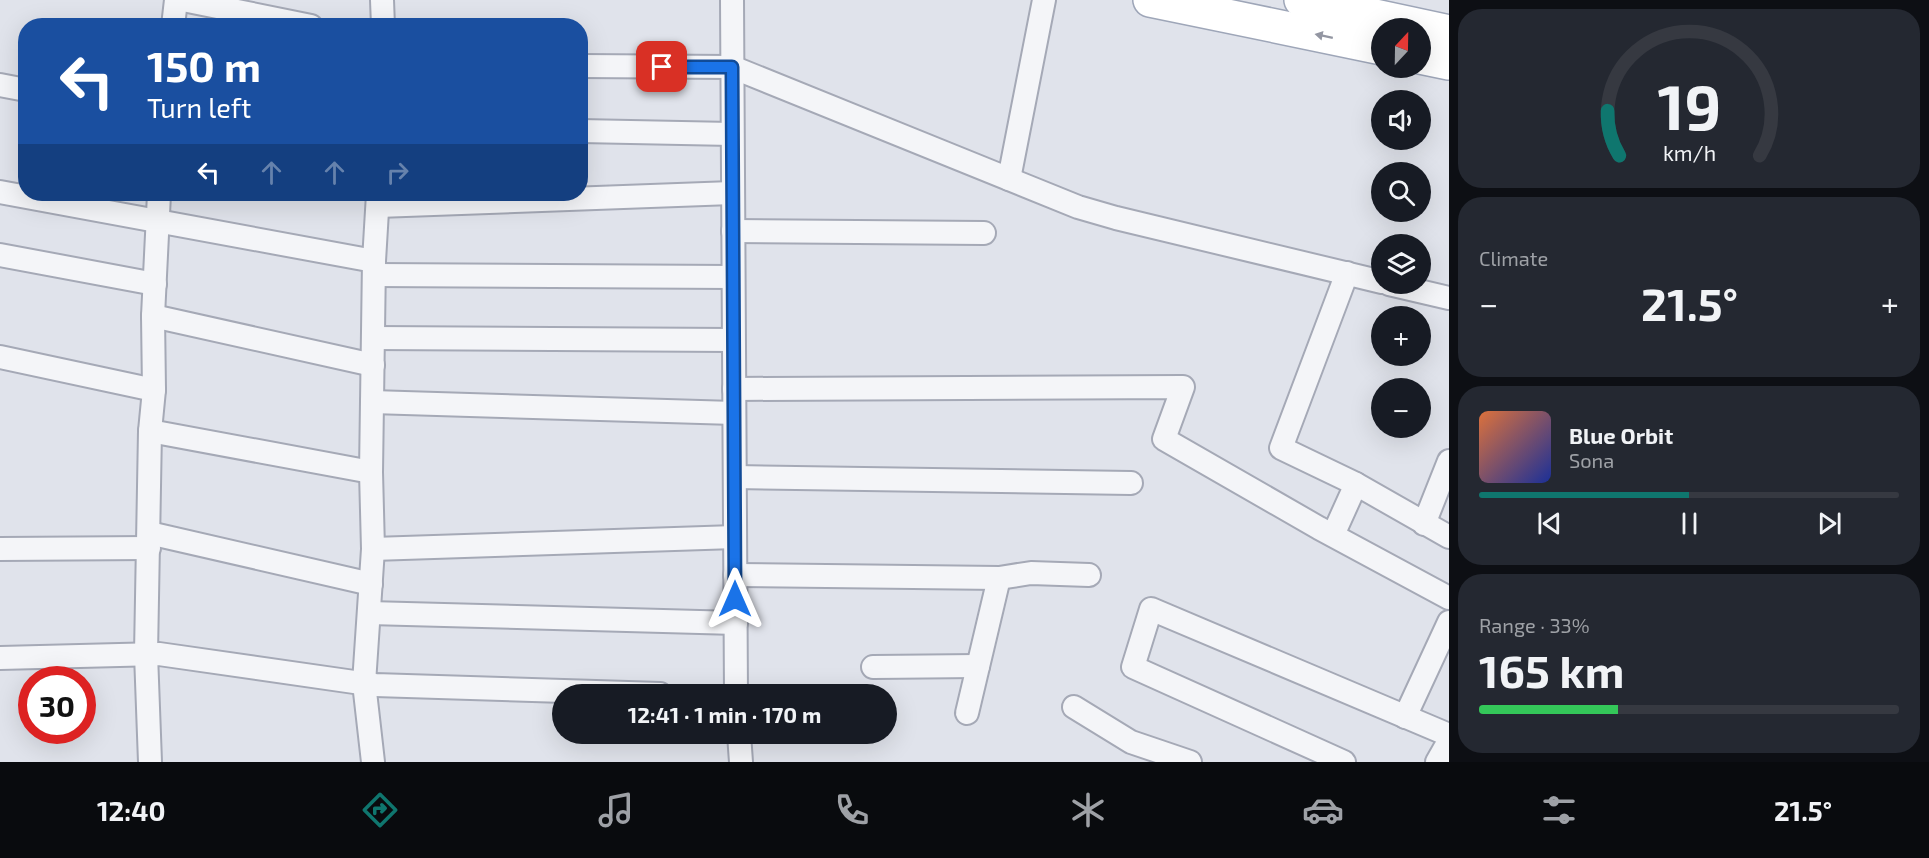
<!DOCTYPE html>
<html lang="en">
<head>
<meta charset="utf-8">
<style>
	:root { --surface:#171b24; --page:#242831; --text:#f1f3f6; --muted:#9ea1a6; --line:#363941; --accent:#0f766e }
	body { margin:0; font-family:"Exo 2",sans-serif; background:var(--page); color:var(--text); height:100vh; display:flex; flex-direction:column; font-size:22px; white-space:nowrap }
	* { box-sizing:border-box; margin:0 }
	p { font-size:20px; color:var(--muted) }
	.icon { flex:none; width:33px; height:33px; fill:none; stroke:currentColor; stroke-width:2; stroke-linecap:round; stroke-linejoin:round }
	.map { position:relative; flex:1; overflow:hidden }
	.panel { display:flex; flex-direction:column; gap:9px; padding:9px; background:#0d0f14; width:480px }
	.panel>* { flex:none }
	.banner { position:absolute; left:18px; top:18px; width:570px; height:183px; border-radius:24px; box-shadow:0 6px 24px #0002; background:#1a4fa0; color:#fff; overflow:hidden }
	.needle { width:39px; rotate:22deg }
	.fabs { position:absolute; left:1371px; top:18px; display:grid; gap:12px }
	.fabs a { display:grid; place-items:center; width:60px; height:60px; border-radius:50%; background:var(--surface); box-shadow:0 6px 24px #0002; font-size:30px }
	.speed { position:absolute; left:18px; top:666px; display:flex; gap:12px; font-size:30px; font-weight:700; text-align:center }
	.speed>* { display:grid; place-content:center; width:78px; height:78px; border-radius:50%; background:var(--surface); box-shadow:0 6px 24px #0002; line-height:1 }
	.speed .limit { border:9px solid #d22; background:#fff; color:#111 }
	.pin { position:absolute; display:grid; place-items:center; width:51px; height:51px; color:#fff; margin:-26px; border-radius:12px; box-shadow:0 3px 9px #0006 }
	.me { position:absolute; width:66px; margin:-33px; rotate:0deg; stroke-linejoin:round; filter:drop-shadow(0 0 4px #0008) }
	.turn { display:flex; align-items:center; gap:21px; height:126px; padding:0 30px; font-size:27px }
	.turn .icon { width:78px; height:78px; stroke-width:2.5 }
	.turn b { display:block; font-size:42px; line-height:51px }
	.lanes { display:flex; align-items:center; height:57px; padding:0 30px; background:#0003; justify-content:center; gap:30px; direction:ltr }
	.lanes .off { opacity:.35 }
	.big { font-size:45px; font-weight:700; line-height:1.1 }
	.panel .card { flex:1; display:flex; flex-direction:column; justify-content:center; gap:9px; min-width:0; padding:0 21px; border-radius:24px; background:var(--page) }
	.panel .dial { align-items:center; gap:0 }
	.dial svg { height:156px; overflow:visible; fill:none; stroke:var(--line); stroke-width:7; stroke-linecap:round; text-anchor:middle }
	.dial text { fill:var(--text); stroke:none }
	.song { display:flex; align-items:center; gap:18px }
	.cover { width:72px; height:72px; border-radius:9px; background:linear-gradient(135deg,hsl(20 70% 55%),hsl(230 70% 35%)) }
	.played { height:6px; border-radius:3px; background:linear-gradient(90deg,var(--accent) 50%,var(--line) 50%) }
	.keys { display:flex; justify-content:space-around; direction:ltr }
	.heat { display:flex; justify-content:space-between; align-items:center; font-size:33px; direction:ltr }
	.charge { height:9px; border-radius:4px; background:linear-gradient(90deg,#34c759 33%,var(--line) 0) }
	.trip { position:absolute; left:552px; top:684px; width:345px; height:60px; border-radius:30px; background:var(--surface); box-shadow:0 6px 24px #0002; font-weight:700; line-height:60px; text-align:center }
	.dock { display:flex; height:96px; justify-content:space-around; align-items:center; background:#090b0e; color:var(--muted) }
	.dock .icon { width:42px; height:42px }
	.dock .active { color:var(--accent) }
	.dock b { font-size:27px; color:var(--text) }
	main { display:flex; flex:1; min-height:0 }
	.map>svg:first-child { display:block }
</style>
</head>
<body>
<main>
<div class="map">
<svg width="1449" height="762" viewBox="0 0 1449 762">
	<rect width="100%" height="100%" fill="#e0e3eb"/>
	<g fill="none" stroke-linecap="round" stroke-linejoin="round">
		<defs>
			<g id="street">
				<path d="M183,0L311,26"/>
				<path d="M382,0L383,26"/>
				<path d="M732,0L736,694"/>
				<path d="M173,26L176,0"/>
				<path d="M580,66L732,67L1078,207L1116,218L1382,282"/>
				<path d="M0,85L26,90"/>
				<path d="M580,131L732,134"/>
				<path d="M1009,179L1044,0"/>
				<path d="M0,192L374,261"/>
				<path d="M378,206L732,193"/>
				<path d="M733,231L984,233"/>
				<path d="M0,255L155,284"/>
				<path d="M1347,273L1281,448L1356,484L1449,537"/>
				<path d="M374,275L733,277"/>
				<path d="M1389,284L1449,298"/>
				<path d="M153,316L373,365"/>
				<path d="M373,338L733,340"/>
				<path d="M0,357L154,390"/>
				<path d="M734,389L1183,387L1164,439L1319,528L1449,598"/>
				<path d="M372,402L734,413"/>
				<path d="M150,431L371,472"/>
				<path d="M735,477L1131,483"/>
				<path d="M1424,524L1449,461"/>
				<path d="M149,533L371,584"/>
				<path d="M1333,535L1356,484"/>
				<path d="M0,549L149,548"/>
				<path d="M373,549L735,537"/>
				<path d="M735,575L999,578L1031,573L1089,575"/>
				<path d="M369,613L736,623"/>
				<path d="M0,658L159,654L375,685L660,694"/>
				<path d="M873,667L978,666"/>
				<path d="M1074,707L1131,742L1190,762"/>
				<path d="M967,713L999,578"/>
				<path d="M1405,717L1449,622"/>
				<path d="M739,734L741,762"/>
				<path d="M150,762L146,654L150,431L154,390L153,316L159,194"/>
				<path d="M373,762L364,683L373,549L371,472L374,261L378,194"/>
				<path d="M1344,762L1133,667L1151,609L1449,735"/>
				<path d="M1437,762L1449,741"/>
			</g>
			<g id="primary">
				<path d="M1150,0L1382,48"/>
				<path d="M1301,0L1449,32"/>
				<path d="M1420,57L1449,63"/>
			</g>
		</defs>
		<use href="#street" stroke="#a5a9b6" stroke-width="26"/>
		<use href="#primary" stroke="#9ea6b8" stroke-width="36"/>
		<use href="#street" stroke="#f4f5f8" stroke-width="22"/>
		<use href="#primary" stroke="#fff" stroke-width="33"/>
	</g>
	<defs><path id="oneway-solid" d="M-6-.8H1V-3.2L6.5 0L1 3.2V.8H-6Z" transform="scale(1.5)"/></defs>
	<use fill="#9396a2" href="#oneway-solid" transform="translate(1324 36) rotate(-168)"/>
	<g fill="none" stroke-linecap="round" stroke-linejoin="round">
		<defs>
			<path id="route" d="M662,67H732L735,599"/>
		</defs>
		<use href="#route" stroke="#114b97" stroke-width="15"/>
		<use href="#route" stroke="#1a73e8" stroke-width="10"/>
	</g>
</svg>
<div class="fabs">
<a><svg class="needle" viewBox="-14 -14 28 28"><path d="M0-13l5 13h-10z" fill="#e53935"/><path d="M0 13l5-13h-10z" fill="#9ea1a6"/></svg></a>
<a><svg class="icon" aria-label="sound" viewBox="0 0 24 24"><path d="M4 9h4l5-4v14l-5-4H4zM17 9q2 3 0 6"/></svg></a>
<a><svg class="icon" aria-label="search" viewBox="0 0 24 24"><circle cx="10" cy="10" r="6"/><path d="M15 15l6 6"/></svg></a>
<a><svg class="icon" aria-label="layers" viewBox="0 0 24 24"><path d="M12 4l9 5-9 5-9-5zM3 14l9 5 9-5"/></svg></a>
<a>+</a>
<a>−</a>
</div>
<div class="speed"><div class="limit">30</div></div>
<div class="pin" style="left:662px;top:67px;background:#d93025"><svg class="icon" aria-label="arrive" viewBox="0 0 24 24"><path d="M6 21V4h12l-3 4 3 4H6"/></svg></div>
<svg class="me" style="left:735px;top:599px" viewBox="-20 -20 40 40"><path d="M0-17L14 15 0 8-14 15z" fill="#1a73e8" stroke="#fff" stroke-width="4"/></svg>
<div class="trip">12:41 · 1 min · 170 m</div>
<div class="banner">
<div class="turn"><svg class="icon" aria-label="left" viewBox="0 0 24 24"><path d="M17 20v-9H6M10 6l-5 5 5 5"/></svg><div><b>150 m</b>Turn left</div></div>
<div class="lanes"><svg class="icon" aria-label="left" viewBox="0 0 24 24"><path d="M17 20v-9H6M10 6l-5 5 5 5"/></svg><svg class="icon off" aria-label="ahead" viewBox="0 0 24 24"><path d="M12 20V5M6 11l6-6 6 6"/></svg><svg class="icon off" aria-label="ahead" viewBox="0 0 24 24"><path d="M12 20V5M6 11l6-6 6 6"/></svg><svg class="icon off" aria-label="right" viewBox="0 0 24 24"><path d="M7 20v-9h11M14 6l5 5-5 5"/></svg></div>
</div>
</div>
<section class="panel">
<div class="card dial"><svg viewBox="0 0 100 80">
<path d="M14 69A42 42 0 1 1 86 69"/>
<path d="M14 69A42 42 0 0 1 8 46" stroke="#0f766e"/>
<text x="50" y="56" font-size="32" font-weight="700">19</text>
<text x="50" y="72" font-size="11">km/h</text>
</svg></div>
<div class="card"><p>Climate</p>
<div class="heat"><a>−</a><b class="big">21.5°</b><a>+</a></div>
</div>
<div class="card">
<div class="song"><i class="cover"></i><div><b>Blue Orbit</b><p>Sona</p></div></div>
<div class="played"></div>
<div class="keys"><svg class="icon" aria-label="previous" viewBox="0 0 24 24"><path d="M18 5L8 12l10 7zM5 5v14"/></svg><svg class="icon" aria-label="pause" viewBox="0 0 24 24"><path d="M8 5v14M16 5v14"/></svg><svg class="icon" aria-label="next" viewBox="0 0 24 24"><path d="M6 5l10 7-10 7zM19 5v14"/></svg></div>
</div>
<div class="card"><p>Range · 33%</p><b class="big">165 km</b><div class="charge"></div></div>
</section>
</main>
<nav class="dock">
<b>12:40</b>
<svg class="icon active" aria-label="directions" viewBox="0 0 24 24"><path d="M12 3l9 9-9 9-9-9zM9 14v-3h6M13 9l2 2-2 2"/></svg>
<svg class="icon" aria-label="music" viewBox="0 0 24 24"><path d="M9 18V5l10-2v13"/><circle cx="6" cy="18" r="3"/><circle cx="16" cy="16" r="3"/></svg>
<svg class="icon" aria-label="phone" viewBox="0 0 24 24"><path d="M5 4h4l2 5-3 2q2 4 5 5l2-3 5 2v4C11 20 4 13 5 4z"/></svg>
<svg class="icon" aria-label="climate" viewBox="0 0 24 24"><path d="M12 3v18M4 7l16 10M4 17L20 7"/></svg>
<svg class="icon" aria-label="car" viewBox="0 0 24 24"><path d="M5 17H2v-5l4-1 3-4h7l3 4 3 1v5h-3M9 17h6M6 11h13"/><circle cx="7" cy="17" r="2"/><circle cx="17" cy="17" r="2"/></svg>
<svg class="icon" aria-label="filters" viewBox="0 0 24 24"><path d="M4 7h16M4 17h16"/><circle cx="9" cy="7" r="2"/><circle cx="15" cy="17" r="2"/></svg>
<b>21.5°</b>
</nav>
</body>
</html>
